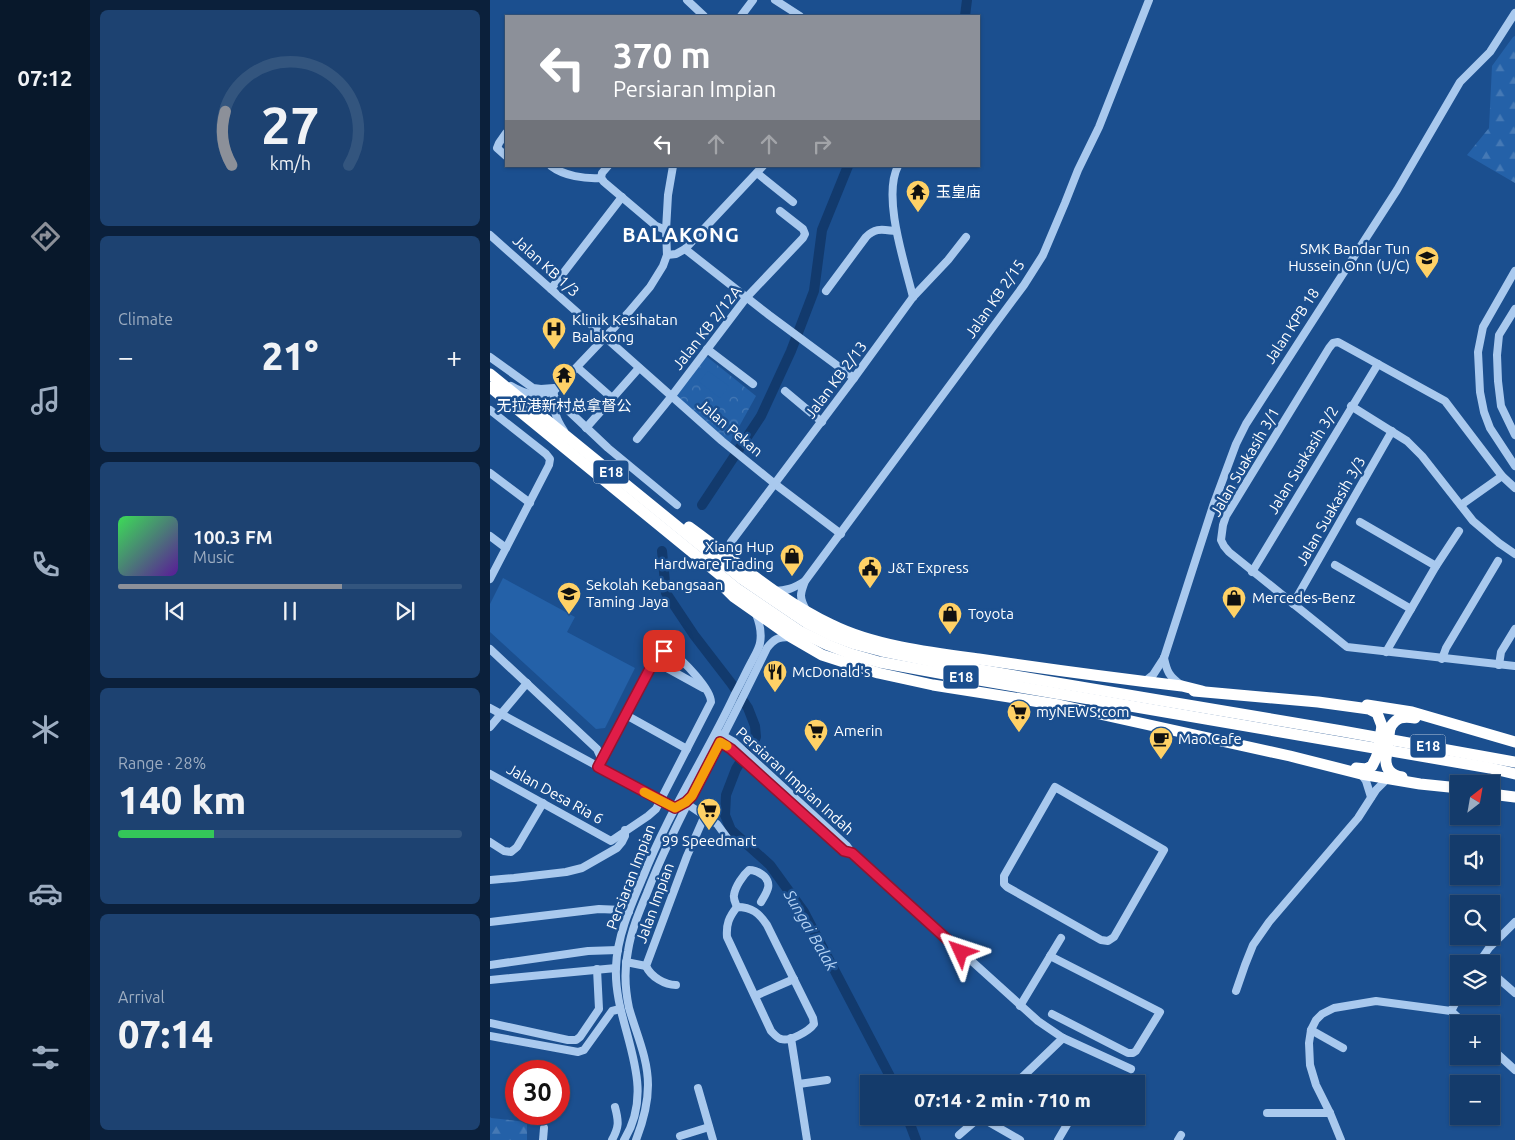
<!DOCTYPE html>
<html lang="en">
<head>
<meta charset="utf-8">
<style>
	:root { --surface:#143b6b; --page:#1d4271; --text:#f1f3f6; --muted:#9dadc1; --line:#33557e; --accent:#8c9099 }
	body { margin:0; font-family:Ubuntu,"Noto Sans SC",sans-serif; background:var(--page); color:var(--text); height:100vh; display:flex; flex-direction:column; font-size:19px; white-space:nowrap }
	* { box-sizing:border-box; margin:0 }
	p { font-size:16px; color:var(--muted) }
	.icon { flex:none; width:28px; height:28px; fill:none; stroke:currentColor; stroke-width:2; stroke-linecap:round; stroke-linejoin:round }
	.map { position:relative; flex:1; overflow:hidden }
	.panel { display:flex; flex-direction:column; gap:10px; padding:10px; background:#0b203b; width:400px }
	.panel>* { flex:none }
	.hud { position:absolute; left:15px; top:15px; width:475px; height:152px; border-radius:0px; box-shadow:0 1px 4px #0004,0 0 0 1px var(--line); background:#8c9099; color:#fff; overflow:hidden }
	.needle { width:32px; rotate:31deg }
	.fabs { position:absolute; left:960px; top:775px; display:grid; gap:10px }
	.fabs a { display:grid; place-items:center; width:50px; height:50px; border-radius:0px; background:var(--surface); box-shadow:0 1px 4px #0004,0 0 0 1px var(--line); font-size:25px }
	.speed { position:absolute; left:15px; top:1060px; display:flex; gap:10px; font-size:25px; font-weight:700; text-align:center }
	.speed>* { display:grid; place-content:center; width:65px; height:65px; border-radius:50%; background:var(--surface); box-shadow:0 1px 4px #0004,0 0 0 1px var(--line); line-height:1 }
	.speed .limit { border:8px solid #d22; background:#fff; color:#111 }
	.pin { position:absolute; display:grid; place-items:center; width:42px; height:42px; color:#fff; margin:-21px; border-radius:10px; box-shadow:0 2px 8px #0006 }
	.me { position:absolute; width:55px; margin:-28px; rotate:312deg; stroke-linejoin:round; filter:drop-shadow(0 0 4px #0008) }
	.turn { display:flex; align-items:center; gap:18px; height:105px; padding:0 25px; font-size:22px }
	.turn .icon { width:65px; height:65px; stroke-width:2.5 }
	.turn b { display:block; font-size:35px; line-height:42px }
	.lanes { display:flex; align-items:center; height:48px; padding:0 25px; background:#0003; justify-content:center; gap:25px; direction:ltr }
	.lanes .off { opacity:.35 }
	.big { font-size:38px; font-weight:800; line-height:1.1 }
	.panel .widget { flex:1; display:flex; flex-direction:column; justify-content:center; gap:8px; min-width:0; padding:0 18px; border-radius:8px; background:var(--page) }
	.panel .dial { align-items:center; gap:0 }
	.dial svg { height:130px; overflow:visible; fill:none; stroke:var(--line); stroke-width:7; stroke-linecap:round; text-anchor:middle }
	.dial text { fill:var(--text); stroke:none }
	.song { display:flex; align-items:center; gap:15px }
	.cover { width:60px; height:60px; border-radius:8px; background:linear-gradient(135deg,hsl(130 70% 55%),hsl(270 70% 35%)) }
	.played { height:5px; border-radius:2px; background:linear-gradient(90deg,var(--accent) 65%,var(--line) 65%) }
	.keys { display:flex; justify-content:space-around; direction:ltr }
	.heat { display:flex; justify-content:space-between; align-items:center; font-size:28px; direction:ltr }
	.charge { height:8px; border-radius:4px; background:linear-gradient(90deg,#34c759 28%,var(--line) 0) }
	.trip { position:absolute; left:370px; top:1075px; width:285px; height:50px; border-radius:0px; background:var(--surface); box-shadow:0 1px 4px #0004,0 0 0 1px var(--line); font-weight:800; line-height:50px; text-align:center }
	main { display:flex; flex:1; min-height:0 }
	.tabs { display:flex; flex-direction:column; width:90px; justify-content:space-around; align-items:center; background:#08182b; color:var(--muted) }
	.tabs .icon { width:35px; height:35px }
	.tabs .selected { color:var(--accent) }
	.tabs b { font-size:22px; color:var(--text) }
	.map>svg:first-child { display:block }
</style>
</head>
<body>
<main>
<nav class="tabs">
<b>07:12</b>
<svg class="icon selected" aria-label="directions" viewBox="0 0 24 24"><path d="M12 3l9 9-9 9-9-9zM9 14v-3h6M13 9l2 2-2 2"/></svg>
<svg class="icon" aria-label="music" viewBox="0 0 24 24"><path d="M9 18V5l10-2v13"/><circle cx="6" cy="18" r="3"/><circle cx="16" cy="16" r="3"/></svg>
<svg class="icon" aria-label="phone" viewBox="0 0 24 24"><path d="M5 4h4l2 5-3 2q2 4 5 5l2-3 5 2v4C11 20 4 13 5 4z"/></svg>
<svg class="icon" aria-label="climate" viewBox="0 0 24 24"><path d="M12 3v18M4 7l16 10M4 17L20 7"/></svg>
<svg class="icon" aria-label="car" viewBox="0 0 24 24"><path d="M5 17H2v-5l4-1 3-4h7l3 4 3 1v5h-3M9 17h6M6 11h13"/><circle cx="7" cy="17" r="2"/><circle cx="17" cy="17" r="2"/></svg>
<svg class="icon" aria-label="filters" viewBox="0 0 24 24"><path d="M4 7h16M4 17h16"/><circle cx="9" cy="7" r="2"/><circle cx="15" cy="17" r="2"/></svg>
</nav>
<section class="panel">
<div class="widget dial"><svg viewBox="0 0 100 80">
<path d="M14 69A42 42 0 1 1 86 69"/>
<path d="M14 69A42 42 0 0 1 10 36" stroke="#8c9099"/>
<text x="50" y="56" font-size="32" font-weight="700">27</text>
<text x="50" y="72" font-size="11">km/h</text>
</svg></div>
<div class="widget"><p>Climate</p>
<div class="heat"><a>−</a><b class="big">21°</b><a>+</a></div>
</div>
<div class="widget">
<div class="song"><i class="cover"></i><div><b>100.3 FM</b><p>Music</p></div></div>
<div class="played"></div>
<div class="keys"><svg class="icon" aria-label="previous" viewBox="0 0 24 24"><path d="M18 5L8 12l10 7zM5 5v14"/></svg><svg class="icon" aria-label="pause" viewBox="0 0 24 24"><path d="M8 5v14M16 5v14"/></svg><svg class="icon" aria-label="next" viewBox="0 0 24 24"><path d="M6 5l10 7-10 7zM19 5v14"/></svg></div>
</div>
<div class="widget"><p>Range · 28%</p><b class="big">140 km</b><div class="charge"></div></div>
<div class="widget"><p>Arrival</p><b class="big">07:14</b></div>
</section>
<div class="map">
<svg width="1025" height="1140" viewBox="0 0 1025 1140">
	<defs>
		<pattern id="forest-firs" width="22" height="20" patternUnits="userSpaceOnUse" patternTransform="scale(1.25)"><rect width="22" height="20" fill="#2461a8"/><path d="M5 1l3.5 6h-7zM16 11l3.5 6h-7z" fill="#4579b5"/></pattern>
		<pattern id="park-crowns" width="20" height="18" patternUnits="userSpaceOnUse" patternTransform="scale(1.25)"><rect width="20" height="18" fill="#2461a8"/><path d="M2 6a3 3 0 1 1 6 0M12 15a3 3 0 1 1 6 0" fill="none" stroke="#4579b5"/></pattern>
	</defs>
	<rect width="100%" height="100%" fill="#1b4f8f"/>
	<g fill="url(#forest-firs)">
		<path d="M1025,36V183L977,155L999,128L1002,66L1023,37Z"/>
		<path d="M0,1117L1,1118L37,1122V1140H0Z"/>
	</g>
	<path fill="url(#park-crowns)" d="M216,356L266,396L240,443L186,396Z"/>
	<g fill="#2461a8">
		<path d="M218,371L239,386L230,398L209,382Z"/>
		<path d="M13,578L85,617L77,632L145,668L115,728L106,729L0,632V604Z"/>
	</g>
	<g fill="none" stroke-linecap="round" stroke-linejoin="round">
		<g stroke="#123a6d" stroke-width="10">
			<path d="M475,16L477,0"/>
			<path d="M212,505L271,416L301,351L324,291L332,230L358,166"/>
			<path d="M172,551L176,593L204,635L241,683L258,708L265,726L266,737L246,769L236,795L235,815L241,830L280,865L314,912L404,1084"/>
			<path d="M417,1116L426,1140"/>
		</g>
		<g stroke="#a9c9ee" stroke-width="8">
			<path d="M197,0L214,16"/>
			<path d="M285,0L310,16"/>
			<path d="M251,16L263,0"/>
			<path d="M16,133L9,143L7,148L16,156"/>
			<path d="M61,166C74,176 95,179 111,178"/>
			<path d="M118,166L112,173L111,178L114,182L166,226L176,230"/>
			<path d="M408,166C392,197 415,264 423,297"/>
			<path d="M267,173L303,202"/>
			<path d="M0,235L232,441L285,484L351,534"/>
			<path d="M195,249L279,315L364,378"/>
			<path d="M177,255L186,254L195,249L273,166"/>
			<path d="M1025,271L993,327L988,352L990,392L994,412L1000,428L1025,466"/>
			<path d="M61,289L132,197"/>
			<path d="M336,291L376,237C386,227 393,230 406,231"/>
			<path d="M1025,309L1009,335L1007,355L1008,381L1011,406L1025,435"/>
			<path d="M217,349L263,384"/>
			<path d="M0,357L43,388L51,389L64,388"/>
			<path d="M88,368L122,398"/>
			<path d="M21,386C36,395 48,397 64,391L138,313L160,287L173,266L177,255L176,230L178,195L183,166"/>
			<path d="M295,391L332,422"/>
			<path d="M64,395C63,410 66,419 74,431"/>
			<path d="M64,397L118,448L187,505"/>
			<path d="M861,406L917,441L932,456L983,521L1009,543L1025,554"/>
			<path d="M0,410L56,454L60,459L59,465L0,579"/>
			<path d="M96,428L149,368"/>
			<path d="M147,439L181,397L256,298L313,238L315,234L313,229L290,211"/>
			<path d="M0,473L40,503"/>
			<path d="M1025,488L1012,476L955,401L848,342L843,343L839,348L736,516L733,525L731,540L734,546L739,552L857,647L1025,666"/>
			<path d="M971,505L1012,476"/>
			<path d="M870,522L946,566"/>
			<path d="M0,536L16,548"/>
			<path d="M241,542L364,378L423,297L458,260L476,237"/>
			<path d="M845,565L921,609"/>
			<path d="M762,572L888,364"/>
			<path d="M284,591C297,591 304,588 315,581"/>
			<path d="M803,604L902,431"/>
			<path d="M316,610C309,597 310,594 315,581L534,285L553,255L575,203L588,170L609,127L659,0"/>
			<path d="M0,649L107,749L112,760"/>
			<path d="M896,652L946,566L969,531"/>
			<path d="M674,658C677,672 679,676 691,685"/>
			<path d="M952,659L956,648L1008,561"/>
			<path d="M164,661L213,688"/>
			<path d="M1009,665L1011,652L1025,629"/>
			<path d="M654,682L663,675L674,658L723,506L746,444L756,424L907,190L970,82L1000,52L1025,13"/>
			<path d="M0,708L185,808"/>
			<path d="M136,715L197,749"/>
			<path d="M0,727L37,683"/>
			<path d="M230,734L244,742L357,846L362,853L548,1021L573,1038L641,1069"/>
			<path d="M226,740L241,749L354,851L362,853"/>
			<path d="M0,774L121,841L158,816L166,809L221,702C221,689 193,660 182,653C179,652 176,651 174,651L168,655L109,767"/>
			<path d="M871,774L876,781L881,797"/>
			<path d="M565,787L674,850L624,937L618,941L611,940L517,887L514,884V876Z"/>
			<path d="M197,804L227,824L241,843"/>
			<path d="M0,842L14,851L21,852L27,847L53,803"/>
			<path d="M0,880L24,878L76,872L92,868L127,848L132,842L135,836V830"/>
			<path d="M247,907C262,907 269,913 277,925L323,1018L324,1024C319,1031 300,1042 291,1039C287,1038 284,1034 281,1031L237,937C236,924 239,917 247,907Z"/>
			<path d="M247,907C246,904 243,899 244,895C245,887 253,875 259,870C265,870 269,872 274,876C283,885 276,893 271,902"/>
			<path d="M0,922L109,909L133,910L139,912"/>
			<path d="M560,956L670,1012L646,1051L643,1053H638L562,1014"/>
			<path d="M136,962L156,966"/>
			<path d="M988,964L999,948L1025,922"/>
			<path d="M0,965L98,951L128,950"/>
			<path d="M1001,972L1025,993"/>
			<path d="M0,980L126,968"/>
			<path d="M186,985C175,985 161,977 156,966L197,856L215,815"/>
			<path d="M746,991L755,965L763,945L779,922L868,818L886,790L897,779"/>
			<path d="M265,996L304,979"/>
			<path d="M530,1006L571,938"/>
			<path d="M961,1011L969,996"/>
			<path d="M0,1023L78,1040H86L90,1037L109,1009L107,969"/>
			<path d="M821,1030L853,1048"/>
			<path d="M0,1036L88,1052L94,1050L122,1011L130,1009"/>
			<path d="M301,1038L317,1140"/>
			<path d="M1001,1048L1025,1070"/>
			<path d="M309,1084L337,1080"/>
			<path d="M525,1084L573,1038"/>
			<path d="M208,1088L223,1140"/>
			<path d="M777,1113H840"/>
			<path d="M490,1117L530,1140"/>
			<path d="M469,1135L491,1116"/>
			<path d="M190,1136L219,1127"/>
			<path d="M53,1140L54,1128"/>
			<path d="M122,1140C129,1127 129,1122 125,1107"/>
			<path d="M134,1140C170,1082 123,1026 126,967C127,936 141,905 153,877C178,813 216,756 245,694C251,683 256,672 262,661C265,655 269,649 270,643C272,633 270,624 266,614"/>
			<path d="M146,1140C153,1122 158,1105 158,1085C158,1058 146,1033 139,1008C135,989 134,970 138,951C141,931 149,912 157,893C173,851 194,810 215,770C237,730 257,689 277,648C284,639 288,637 299,637"/>
			<path d="M568,1140L582,1116"/>
			<path d="M688,1140L691,1135"/>
			<path d="M851,1140L840,1113L826,1085L820,1065L819,1043L821,1030L826,1020L832,1014L844,1008L886,1001L961,1011L975,1024"/>
		</g>
		<g stroke="#fff" stroke-width="11">
			<path d="M0,374L252,579L317,623L341,635L365,644L392,651L461,665L852,731L1025,762"/>
			<path d="M0,387L246,588L311,632L338,645L361,654L389,662L460,675L1000,768L1025,774"/>
			<path d="M199,527C246,561 289,600 342,625C384,646 443,653 489,659C557,669 624,678 692,686L712,691"/>
			<path d="M231,584L244,597L301,637L332,655L388,673L443,685L569,705L800,756L871,774L930,784L969,788"/>
			<path d="M704,691L828,702L879,709L887,713L892,726"/>
			<path d="M877,705L922,712L1025,742"/>
			<path d="M900,728C906,717 913,716 925,718"/>
			<path d="M896,757C895,769 901,775 912,777"/>
			<path d="M866,768L876,769L882,766L887,756"/>
			<path d="M1001,794L1025,797"/>
		</g>
		<g stroke="#fff" stroke-width="11">
			<path d="M887,756L892,726"/>
			<path d="M896,757L900,728"/>
		</g>
	</g>
	<g fill="none" stroke-linecap="round" stroke-linejoin="round">
		<defs>
			<path id="route" d="M174,651L168,655L164,661L108,767L185,808L196,802L202,796L230,742L241,749L354,851L362,853L471,952"/>
		</defs>
		<use href="#route" stroke="#92132f" stroke-width="12"/>
		<use href="#route" stroke="#e11d48" stroke-width="9"/>
		<path stroke="#f59e0b" stroke-width="9" d="M154,792L185,808L196,802L202,796L230,742L237,746"/>
	</g>
	<defs>
		<symbol id="temple-pin" viewBox="-11 -11 22 30"><path d="M0 17L-7.5 6A9.5 9.5 0 1 1 7.5 6Z" fill="#ffd166" stroke="#1b4f8f"/><path d="M0-6L5-2H3V0L6.5 2.5H4V6H1.5V3h-3V6H-4V2.5H-6.5L-3 0V-2H-5Z" fill="#111"/></symbol>
		<symbol id="school-pin" viewBox="-11 -11 22 30"><path d="M0 17L-7.5 6A9.5 9.5 0 1 1 7.5 6Z" fill="#ffd166" stroke="#1b4f8f"/><path d="M0-5L7-2L0 1L-7-2ZM-4 1L0 2.5L4 1V4Q0 6-4 4Z" fill="#111"/></symbol>
		<symbol id="hospital-pin" viewBox="-11 -11 22 30"><path d="M0 17L-7.5 6A9.5 9.5 0 1 1 7.5 6Z" fill="#ffd166" stroke="#1b4f8f"/><path d="M-5-5h3v3.5h4V-5h3V5h-3V1.5h-4V5h-3Z" fill="#111"/></symbol>
		<symbol id="shop-pin" viewBox="-11 -11 22 30"><path d="M0 17L-7.5 6A9.5 9.5 0 1 1 7.5 6Z" fill="#ffd166" stroke="#1b4f8f"/><path d="M-5-2.5h2.3a2.7 3.5 0 0 1 5.4 0H5L5.5 6h-11ZM-1.5-2.5h3a1.5 2.3 0 0 0-3 0Z" fill="#111"/></symbol>
		<symbol id="civic-pin" viewBox="-11 -11 22 30"><path d="M0 17L-7.5 6A9.5 9.5 0 1 1 7.5 6Z" fill="#ffd166" stroke="#1b4f8f"/><path d="M-.6-6.5H3V-4.5H.6V-3L4-1V1h2V6H-6V1h2V-1L-.6-3ZM-1.2 2.5V6h2.4V2.5Z" fill="#111"/></symbol>
		<symbol id="restaurant-pin" viewBox="-11 -11 22 30"><path d="M0 17L-7.5 6A9.5 9.5 0 1 1 7.5 6Z" fill="#ffd166" stroke="#1b4f8f"/><path d="M-5-6h1v4h1v-4h1v4h1v-4h1v5L-1.5 .5V6h-2V.5L-5-1ZM5-6V6H3V1.5H1.5Q1.5-4 5-6Z" fill="#111"/></symbol>
		<symbol id="supermarket-pin" viewBox="-11 -11 22 30"><path d="M0 17L-7.5 6A9.5 9.5 0 1 1 7.5 6Z" fill="#ffd166" stroke="#1b4f8f"/><path d="M-6-5.5h2.5l.6 2H6L4.5 2H-2.5L-4.4-4H-6ZM-1.5 3.2a1.3 1.3 0 1 0 .1 0ZM3 3.2a1.3 1.3 0 1 0 .1 0Z" fill="#111"/></symbol>
		<symbol id="cafe-pin" viewBox="-11 -11 22 30"><path d="M0 17L-7.5 6A9.5 9.5 0 1 1 7.5 6Z" fill="#ffd166" stroke="#1b4f8f"/><path d="M-5.5-4.5H6V0H3Q3 3.5 0 3.5H-2.5Q-5.5 3.5-5.5 0ZM3-3.2v2h1.7v-2ZM-6 4.5H4V6H-6Z" fill="#111"/></symbol>
	</defs>
	<g fill-rule="evenodd">
		<use href="#temple-pin" x="414" y="178" width="28" height="38"/>
		<use href="#school-pin" x="923" y="244" width="28" height="38"/>
		<use href="#hospital-pin" x="50" y="315" width="28" height="38"/>
		<use href="#temple-pin" x="60" y="361" width="28" height="38"/>
		<use href="#shop-pin" x="288" y="542" width="28" height="38"/>
		<use href="#civic-pin" x="366" y="554" width="28" height="38"/>
		<use href="#school-pin" x="65" y="580" width="28" height="38"/>
		<use href="#shop-pin" x="730" y="584" width="28" height="38"/>
		<use href="#shop-pin" x="446" y="600" width="28" height="38"/>
		<use href="#restaurant-pin" x="271" y="658" width="28" height="38"/>
		<use href="#supermarket-pin" x="515" y="698" width="28" height="38"/>
		<use href="#supermarket-pin" x="312" y="717" width="28" height="38"/>
		<use href="#cafe-pin" x="657" y="725" width="28" height="38"/>
		<use href="#supermarket-pin" x="205" y="796" width="28" height="38"/>
	</g>
	<g text-anchor="middle" stroke-width="5" stroke-linejoin="round" paint-order="stroke">
		<g fill="#1b4f8f" stroke="#bbcadd" stroke-width="1">
			<rect x="103.5" y="460.5" width="35" height="23" rx="4"/>
			<rect x="453.5" y="665.5" width="35" height="23" rx="4"/>
			<rect x="920.5" y="734.5" width="35" height="23" rx="4"/>
		</g>
		<g font-size="14" font-weight="bold" fill="#fff">
			<text x="121" y="477">E18</text>
			<text x="471" y="682">E18</text>
			<text x="938" y="751">E18</text>
		</g>
		<g font-size="15" fill="#fff" stroke="#1b4f8f" text-anchor="start">
			<text x="446" y="197">玉皇庙</text>
			<text x="920" y="254" text-anchor="end">SMK Bandar Tun<tspan x="920" dy="17">Hussein Onn (U/C)</tspan></text>
			<text x="82" y="325">Klinik Kesihatan<tspan x="82" dy="17">Balakong</tspan></text>
			<text x="74" y="411" text-anchor="middle">无拉港新村总拿督公</text>
			<text x="284" y="552" text-anchor="end">Xiang Hup<tspan x="284" dy="17">Hardware Trading</tspan></text>
			<text x="398" y="573">J&amp;T Express</text>
			<text x="96" y="590">Sekolah Kebangsaan<tspan x="96" dy="17">Taming Jaya</tspan></text>
			<text x="762" y="603">Mercedes-Benz</text>
			<text x="478" y="619">Toyota</text>
			<text x="302" y="677">McDonald's</text>
			<text x="546" y="717">myNEWS.com</text>
			<text x="344" y="736">Amerin</text>
			<text x="688" y="744">Mao Cafe</text>
			<text x="219" y="846" text-anchor="middle">99 Speedmart</text>
		</g>
		<g font-size="15" fill="#fff" stroke="#1b4f8f">
			<text transform="translate(56 266) rotate(42)" y="5">Jalan KB 1/3</text>
			<text transform="translate(505 299) rotate(-55)" y="5">Jalan KB 2/15</text>
			<text transform="translate(802 326) rotate(-57)" y="5">Jalan KPB 18</text>
			<text transform="translate(217 328) rotate(-52)" y="5">Jalan KB 2/12A</text>
			<text transform="translate(346 380) rotate(-53)" y="5">Jalan KB 2/13</text>
			<text transform="translate(240 428) rotate(40)" y="5">Jalan Pekan</text>
			<text transform="translate(813 460) rotate(-59)" y="5">Jalan Suakasih 3/2</text>
			<text transform="translate(755 462) rotate(-60)" y="5">Jalan Suakasih 3/1</text>
			<text transform="translate(841 511) rotate(-60)" y="5">Jalan Suakasih 3/3</text>
			<text transform="translate(305 781) rotate(42)" y="5">Persiaran Impian Indah</text>
			<text transform="translate(65 794) rotate(29)" y="5">Jalan Desa Ria 6</text>
			<text transform="translate(141 877) rotate(-69)" y="5">Persiaran Impian</text>
			<text transform="translate(165 903) rotate(-70)" y="5">Jalan Impian</text>
		</g>
		<g font-size="16" font-style="italic" fill="#b5d3f5" stroke="#1b4f8f">
			<text transform="translate(321 930) rotate(60)" y="6">Sungai Balak</text>
		</g>
		<g font-size="20" font-weight="bold" letter-spacing="1" fill="#fff" stroke="#1b4f8f">
			<text x="191" y="242">BALAKONG</text>
		</g>
	</g>
</svg>
<div class="fabs">
<a><svg class="needle" viewBox="-14 -14 28 28"><path d="M0-13l5 13h-10z" fill="#e53935"/><path d="M0 13l5-13h-10z" fill="#9dadc1"/></svg></a>
<a><svg class="icon" aria-label="sound" viewBox="0 0 24 24"><path d="M4 9h4l5-4v14l-5-4H4zM17 9q2 3 0 6"/></svg></a>
<a><svg class="icon" aria-label="search" viewBox="0 0 24 24"><circle cx="10" cy="10" r="6"/><path d="M15 15l6 6"/></svg></a>
<a><svg class="icon" aria-label="layers" viewBox="0 0 24 24"><path d="M12 4l9 5-9 5-9-5zM3 14l9 5 9-5"/></svg></a>
<a>+</a>
<a>−</a>
</div>
<div class="speed"><div class="limit">30</div></div>
<div class="pin" style="left:174px;top:651px;background:#d93025"><svg class="icon" aria-label="arrive" viewBox="0 0 24 24"><path d="M6 21V4h12l-3 4 3 4H6"/></svg></div>
<svg class="me" style="left:471px;top:952px" viewBox="-20 -20 40 40"><path d="M0-17L14 15 0 8-14 15z" fill="#e11d48" stroke="#fff" stroke-width="4"/></svg>
<div class="trip">07:14 · 2 min · 710 m</div>
<div class="hud">
<div class="turn"><svg class="icon" aria-label="left" viewBox="0 0 24 24"><path d="M17 20v-9H6M10 6l-5 5 5 5"/></svg><div><b>370 m</b>Persiaran Impian</div></div>
<div class="lanes"><svg class="icon" aria-label="left" viewBox="0 0 24 24"><path d="M17 20v-9H6M10 6l-5 5 5 5"/></svg><svg class="icon off" aria-label="ahead" viewBox="0 0 24 24"><path d="M12 20V5M6 11l6-6 6 6"/></svg><svg class="icon off" aria-label="ahead" viewBox="0 0 24 24"><path d="M12 20V5M6 11l6-6 6 6"/></svg><svg class="icon off" aria-label="right" viewBox="0 0 24 24"><path d="M7 20v-9h11M14 6l5 5-5 5"/></svg></div>
</div>
</div>
</main>
</body>
</html>
